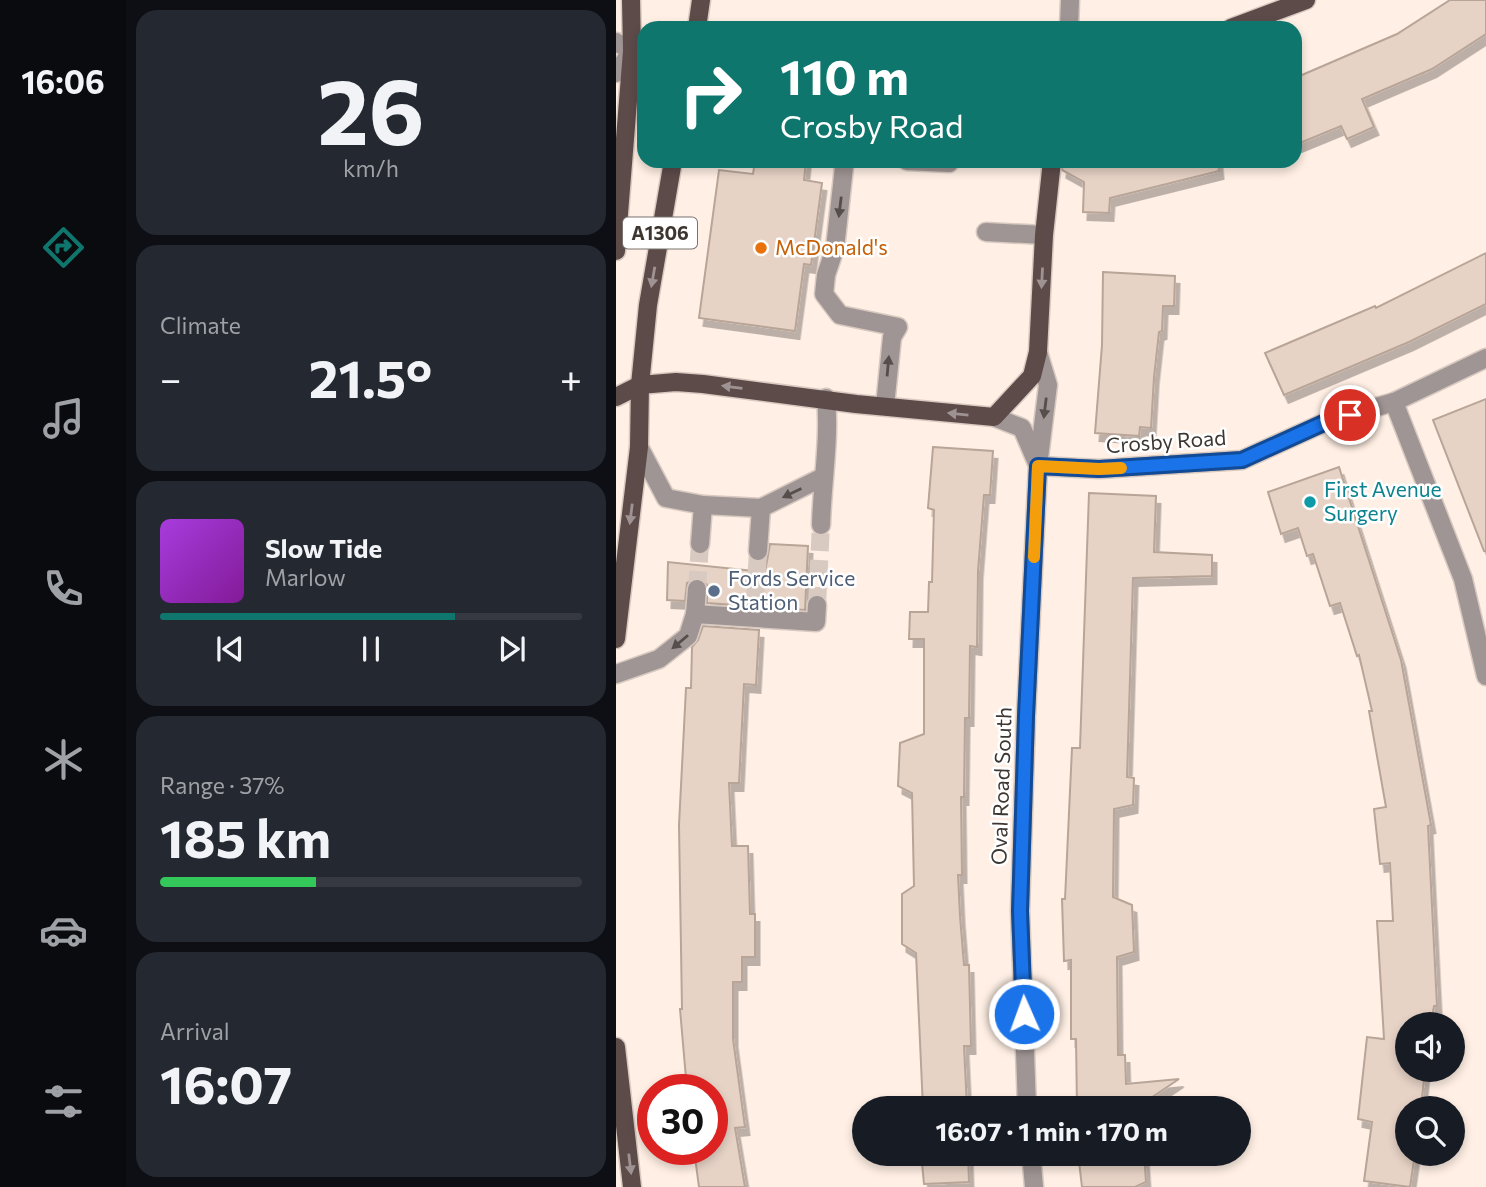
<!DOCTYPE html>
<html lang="en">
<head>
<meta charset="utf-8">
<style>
	:root { --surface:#171b24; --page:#242831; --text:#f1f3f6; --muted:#9ea1a6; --line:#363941; --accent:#0f766e }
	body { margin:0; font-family:Commissioner,sans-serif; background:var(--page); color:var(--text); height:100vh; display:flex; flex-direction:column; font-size:26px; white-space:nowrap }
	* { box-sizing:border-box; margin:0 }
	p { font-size:23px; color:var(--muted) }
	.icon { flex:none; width:38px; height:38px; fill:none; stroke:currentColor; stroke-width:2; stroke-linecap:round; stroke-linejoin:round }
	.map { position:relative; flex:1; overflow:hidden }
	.details { display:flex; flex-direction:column; gap:10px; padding:10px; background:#0d0f14; width:490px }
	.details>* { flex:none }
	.banner { position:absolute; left:21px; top:21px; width:665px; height:147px; border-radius:21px; box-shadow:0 4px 10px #0003; background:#0f766e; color:#fff; overflow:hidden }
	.fabs { position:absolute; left:779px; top:1012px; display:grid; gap:14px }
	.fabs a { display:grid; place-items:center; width:70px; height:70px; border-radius:50%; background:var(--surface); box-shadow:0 4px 10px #0003; font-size:35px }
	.speed { position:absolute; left:21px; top:1074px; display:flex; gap:14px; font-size:35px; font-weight:700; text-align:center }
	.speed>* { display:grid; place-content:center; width:91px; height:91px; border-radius:50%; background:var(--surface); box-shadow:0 4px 10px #0003; line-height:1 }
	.speed .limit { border:10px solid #d22; background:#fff; color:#111 }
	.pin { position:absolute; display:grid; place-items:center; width:60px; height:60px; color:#fff; margin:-30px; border:4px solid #fff; border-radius:50%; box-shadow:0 2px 7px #0007 }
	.me { position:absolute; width:77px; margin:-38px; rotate:358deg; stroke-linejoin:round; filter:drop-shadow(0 0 5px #0008) }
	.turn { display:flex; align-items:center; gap:24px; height:147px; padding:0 28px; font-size:32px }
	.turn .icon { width:91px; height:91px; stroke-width:2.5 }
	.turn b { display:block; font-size:49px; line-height:60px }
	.big { font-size:52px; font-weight:700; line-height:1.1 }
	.details .card { flex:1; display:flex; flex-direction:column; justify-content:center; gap:10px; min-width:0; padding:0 24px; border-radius:21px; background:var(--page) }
	.details .dial { align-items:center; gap:0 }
	.dial b { font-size:91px; line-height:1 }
	.song { display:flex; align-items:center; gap:21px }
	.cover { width:84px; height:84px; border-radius:10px; background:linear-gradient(135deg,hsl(280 70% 55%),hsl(290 70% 35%)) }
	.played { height:7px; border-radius:4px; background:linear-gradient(90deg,var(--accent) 70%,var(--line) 70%) }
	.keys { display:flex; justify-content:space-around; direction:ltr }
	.heat { display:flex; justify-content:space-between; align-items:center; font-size:38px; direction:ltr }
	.charge { height:10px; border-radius:5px; background:linear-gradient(90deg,#34c759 37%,var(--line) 0) }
	.trip { position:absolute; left:236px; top:1096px; width:399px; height:70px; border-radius:35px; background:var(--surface); box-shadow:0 4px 10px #0003; font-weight:700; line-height:70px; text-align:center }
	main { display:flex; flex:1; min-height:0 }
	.dock { display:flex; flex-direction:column; width:126px; justify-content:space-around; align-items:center; background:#090b0e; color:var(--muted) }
	.dock .icon { width:49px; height:49px }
	.dock .selected { color:var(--accent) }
	.dock b { font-size:32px; color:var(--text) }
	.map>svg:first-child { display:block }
</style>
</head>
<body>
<main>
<nav class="dock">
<b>16:06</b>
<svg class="icon selected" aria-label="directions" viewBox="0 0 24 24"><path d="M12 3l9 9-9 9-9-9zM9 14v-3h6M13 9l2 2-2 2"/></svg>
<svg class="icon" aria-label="music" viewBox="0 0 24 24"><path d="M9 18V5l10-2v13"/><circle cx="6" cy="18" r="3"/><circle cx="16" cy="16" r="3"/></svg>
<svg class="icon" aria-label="phone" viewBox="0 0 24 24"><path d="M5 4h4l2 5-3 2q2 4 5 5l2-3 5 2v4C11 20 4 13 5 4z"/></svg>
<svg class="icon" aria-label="climate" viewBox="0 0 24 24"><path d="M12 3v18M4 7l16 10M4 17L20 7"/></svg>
<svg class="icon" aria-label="car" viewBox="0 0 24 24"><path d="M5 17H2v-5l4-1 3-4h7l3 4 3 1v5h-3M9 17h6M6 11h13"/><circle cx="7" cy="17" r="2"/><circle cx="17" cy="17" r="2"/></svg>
<svg class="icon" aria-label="filters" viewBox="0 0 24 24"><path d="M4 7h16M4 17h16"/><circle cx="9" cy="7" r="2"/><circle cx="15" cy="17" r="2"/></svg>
</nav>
<section class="details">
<div class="card dial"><b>26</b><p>km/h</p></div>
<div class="card"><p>Climate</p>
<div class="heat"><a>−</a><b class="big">21.5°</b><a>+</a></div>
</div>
<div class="card">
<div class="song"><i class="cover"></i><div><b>Slow Tide</b><p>Marlow</p></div></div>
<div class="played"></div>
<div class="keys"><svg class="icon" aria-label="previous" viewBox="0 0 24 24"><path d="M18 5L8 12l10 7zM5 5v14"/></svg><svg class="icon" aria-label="pause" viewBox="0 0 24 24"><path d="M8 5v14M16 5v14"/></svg><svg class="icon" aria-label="next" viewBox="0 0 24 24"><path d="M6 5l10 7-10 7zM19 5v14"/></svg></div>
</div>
<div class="card"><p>Range · 37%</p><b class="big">185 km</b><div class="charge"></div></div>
<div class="card"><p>Arrival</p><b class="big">16:07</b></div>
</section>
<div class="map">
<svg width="870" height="1187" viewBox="0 0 870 1187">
	<defs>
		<filter id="shadow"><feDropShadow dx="4.5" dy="8" stdDeviation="0" flood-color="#0004"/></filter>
	</defs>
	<rect width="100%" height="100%" fill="#ffefe4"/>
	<g fill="#e7d3c6" stroke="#b8a598" stroke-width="2" filter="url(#shadow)">
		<path d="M834,0H870V34L816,69L746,99L758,127L731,139L725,126L679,145V78L781,34Z"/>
		<path d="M139,161H190L188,180L206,183L195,265L188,264L179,331L83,318L103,170L137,174Z"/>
		<path d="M447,161H602L603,171L494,198L493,213L467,212L468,182L446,170Z"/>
		<path d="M870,253V304L793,342L668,395L649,353L759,306L760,308Z"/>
		<path d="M487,272L559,276L558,306H547L546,331L543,332L538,377L535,428L524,427L523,436L479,433L486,345Z"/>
		<path d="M870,399V551H868L817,420Z"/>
		<path d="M317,447L377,451L374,495H368L362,571L361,647L354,646L353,718H349L348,797H345L346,875H342L344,916L348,965H353L355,1046H348L351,1108H307L300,953L286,944V894L298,886L296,793L282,786L284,743L308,734V639H293L294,612H312L313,582H316L318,510L312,508Z"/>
		<path d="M723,467L785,660L815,825L812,826L821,1006H818L815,1024H791V1069H809L805,1108H791V1153H799L794,1187L748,1181L756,1122L742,1119L751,1037L768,1039L761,921H777L774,863L764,864L758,809L770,807L753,711H756L743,655L741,656L724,603L714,606L697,554L691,556L682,528L665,534L652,492Z"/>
		<path d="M473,493L540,496L538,552L596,555V576L517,578L511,777L518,778L517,805L498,809L497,897L516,905L518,952L501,957L502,1055H509L510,1084L563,1079L520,1108H461L460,1039H455V960L448,961L446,899H449L456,748H464Z"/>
		<path d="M154,544L192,546L189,610L91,603V585L87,579L81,578L71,583L69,601L51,600L52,562L149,572Z"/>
		<path d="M87,626L143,630L140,685L128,684L123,783H113L116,846H132L134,914H139V957H126V982H117V1039L129,1127L119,1128L129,1187H83L78,1150H96V1090H71L64,1009H66L63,825L70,688H75L76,647L82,640Z"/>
		<path d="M305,1153H352L353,1182L308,1184Z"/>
		<path d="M462,1153H528L530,1182L519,1187H466Z"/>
	</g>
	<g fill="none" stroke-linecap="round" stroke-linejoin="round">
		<g stroke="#d8cac0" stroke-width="18" stroke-dasharray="18 9" stroke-linecap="butt">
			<path d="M81,589L84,544"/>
			<path d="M139,601L142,551"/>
			<path d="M201,605L205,525"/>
		</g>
		<defs>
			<g id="minor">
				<path d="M453,28L454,0"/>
				<path d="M0,42L16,51L0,73"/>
				<path d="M225,161L228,167L219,248L210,275L208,294L224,315L282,327L276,337L269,406"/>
				<path d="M291,161L333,163L334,161"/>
				<path d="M370,232L428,235"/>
				<path d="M778,402L847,579L870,676"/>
				<path d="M378,417L406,428L421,463"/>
				<path d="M23,447L50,498L87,505L84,544"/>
				<path d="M422,466L483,469L626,460L712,421L778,402L870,358"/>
				<path d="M87,505L145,508L207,477"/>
				<path d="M205,525C206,483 214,440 210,398"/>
				<path d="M142,551L145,508"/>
				<path d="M79,614L81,589"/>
				<path d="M0,674L43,659L72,636L79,614L200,622L201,605"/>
				<path d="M411,1108L404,911L410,716L422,466L432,385L422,352"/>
				<path d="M415,1153L418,1187"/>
			</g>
			<g id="major">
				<path d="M81,28L85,0"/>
				<path d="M615,28L690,0"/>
				<path d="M0,251L16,51L15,0"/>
				<path d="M0,397L24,385L60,382L87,384L240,404L378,417L416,376L422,352L428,235L436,161"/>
				<path d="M0,639L23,447L24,385L32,305L57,161"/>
				<path d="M0,1047L16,1187"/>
			</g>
		</defs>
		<use href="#minor" stroke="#d8cac0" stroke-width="21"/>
		<use href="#major" stroke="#d8cac0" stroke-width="21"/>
		<use href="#minor" stroke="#a09595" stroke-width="18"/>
		<use href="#major" stroke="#5d4b4a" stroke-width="18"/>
	</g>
	<defs><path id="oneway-solid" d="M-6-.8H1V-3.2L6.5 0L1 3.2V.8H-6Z" transform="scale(1.75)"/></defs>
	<g fill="#564e4a">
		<use href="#oneway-solid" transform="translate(224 207) rotate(97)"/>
		<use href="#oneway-solid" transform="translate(272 366) rotate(-85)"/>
		<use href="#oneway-solid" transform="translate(429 408) rotate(97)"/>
		<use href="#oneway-solid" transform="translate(176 493) rotate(154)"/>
		<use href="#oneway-solid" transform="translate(64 642) rotate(140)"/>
	</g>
	<g fill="#9e9392">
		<use href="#oneway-solid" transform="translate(37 277) rotate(100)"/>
		<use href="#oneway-solid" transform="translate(426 278) rotate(93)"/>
		<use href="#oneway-solid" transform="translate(116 387) rotate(-173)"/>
		<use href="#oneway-solid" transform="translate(342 414) rotate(-174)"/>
		<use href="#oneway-solid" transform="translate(15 514) rotate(97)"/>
		<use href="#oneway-solid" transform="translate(14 1164) rotate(83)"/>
	</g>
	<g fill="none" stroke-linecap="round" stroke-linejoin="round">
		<defs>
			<path id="route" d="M408,1014L404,911L410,716L422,466L483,469L626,460L712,421L734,415"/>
		</defs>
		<use href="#route" stroke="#114b97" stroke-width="18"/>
		<use href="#route" stroke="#1a73e8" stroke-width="12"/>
		<path stroke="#f59e0b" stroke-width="12" d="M418,557L422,466L483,469L505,468"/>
	</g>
	<circle fill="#e8710a" stroke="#fff" stroke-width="2.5" cx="145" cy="248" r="7"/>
	<circle fill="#0f9aa8" stroke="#fff" stroke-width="2.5" cx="694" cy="502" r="7"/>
	<circle fill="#5c6f8a" stroke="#fff" stroke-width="2.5" cx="98" cy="591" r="7"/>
	<g text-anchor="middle" stroke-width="5" stroke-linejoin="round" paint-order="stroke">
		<rect fill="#fff" stroke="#78736f" stroke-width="2" x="7" y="217.5" width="74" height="31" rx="5"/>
		<g font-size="19" font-weight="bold" fill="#3e3731">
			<text x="44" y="240">A1306</text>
		</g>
		<g font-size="21" fill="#c56008" stroke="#fff" text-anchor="start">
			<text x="159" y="255">McDonald's</text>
		</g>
		<g font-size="21" fill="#3e3731" stroke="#fff">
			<text transform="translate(550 442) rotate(-4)" y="7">Crosby Road</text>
			<text transform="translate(386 786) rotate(-88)" y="7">Oval Road South</text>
		</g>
		<g font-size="21" fill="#0d838f" stroke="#fff" text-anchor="start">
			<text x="708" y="497">First Avenue<tspan x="708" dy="24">Surgery</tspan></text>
		</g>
		<g font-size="21" fill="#4e5e75" stroke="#fff" text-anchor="start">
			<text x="112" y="586">Fords Service<tspan x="112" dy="24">Station</tspan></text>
		</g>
	</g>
</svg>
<div class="fabs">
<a><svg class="icon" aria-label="sound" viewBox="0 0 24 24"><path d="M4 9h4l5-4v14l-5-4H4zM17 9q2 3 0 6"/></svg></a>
<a><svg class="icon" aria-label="search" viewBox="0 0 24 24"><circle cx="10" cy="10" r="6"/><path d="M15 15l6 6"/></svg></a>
</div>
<div class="speed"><div class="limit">30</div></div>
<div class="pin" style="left:734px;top:415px;background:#d93025"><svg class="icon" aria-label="arrive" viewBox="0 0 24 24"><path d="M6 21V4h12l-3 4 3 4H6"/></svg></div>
<svg class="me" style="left:408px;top:1014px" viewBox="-20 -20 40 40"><circle r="17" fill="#1a73e8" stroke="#fff" stroke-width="3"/><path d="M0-11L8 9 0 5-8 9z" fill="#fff"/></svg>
<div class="trip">16:07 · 1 min · 170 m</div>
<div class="banner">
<div class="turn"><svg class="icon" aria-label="right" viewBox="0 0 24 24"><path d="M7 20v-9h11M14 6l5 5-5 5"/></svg><div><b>110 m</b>Crosby Road</div></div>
</div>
</div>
</main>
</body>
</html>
